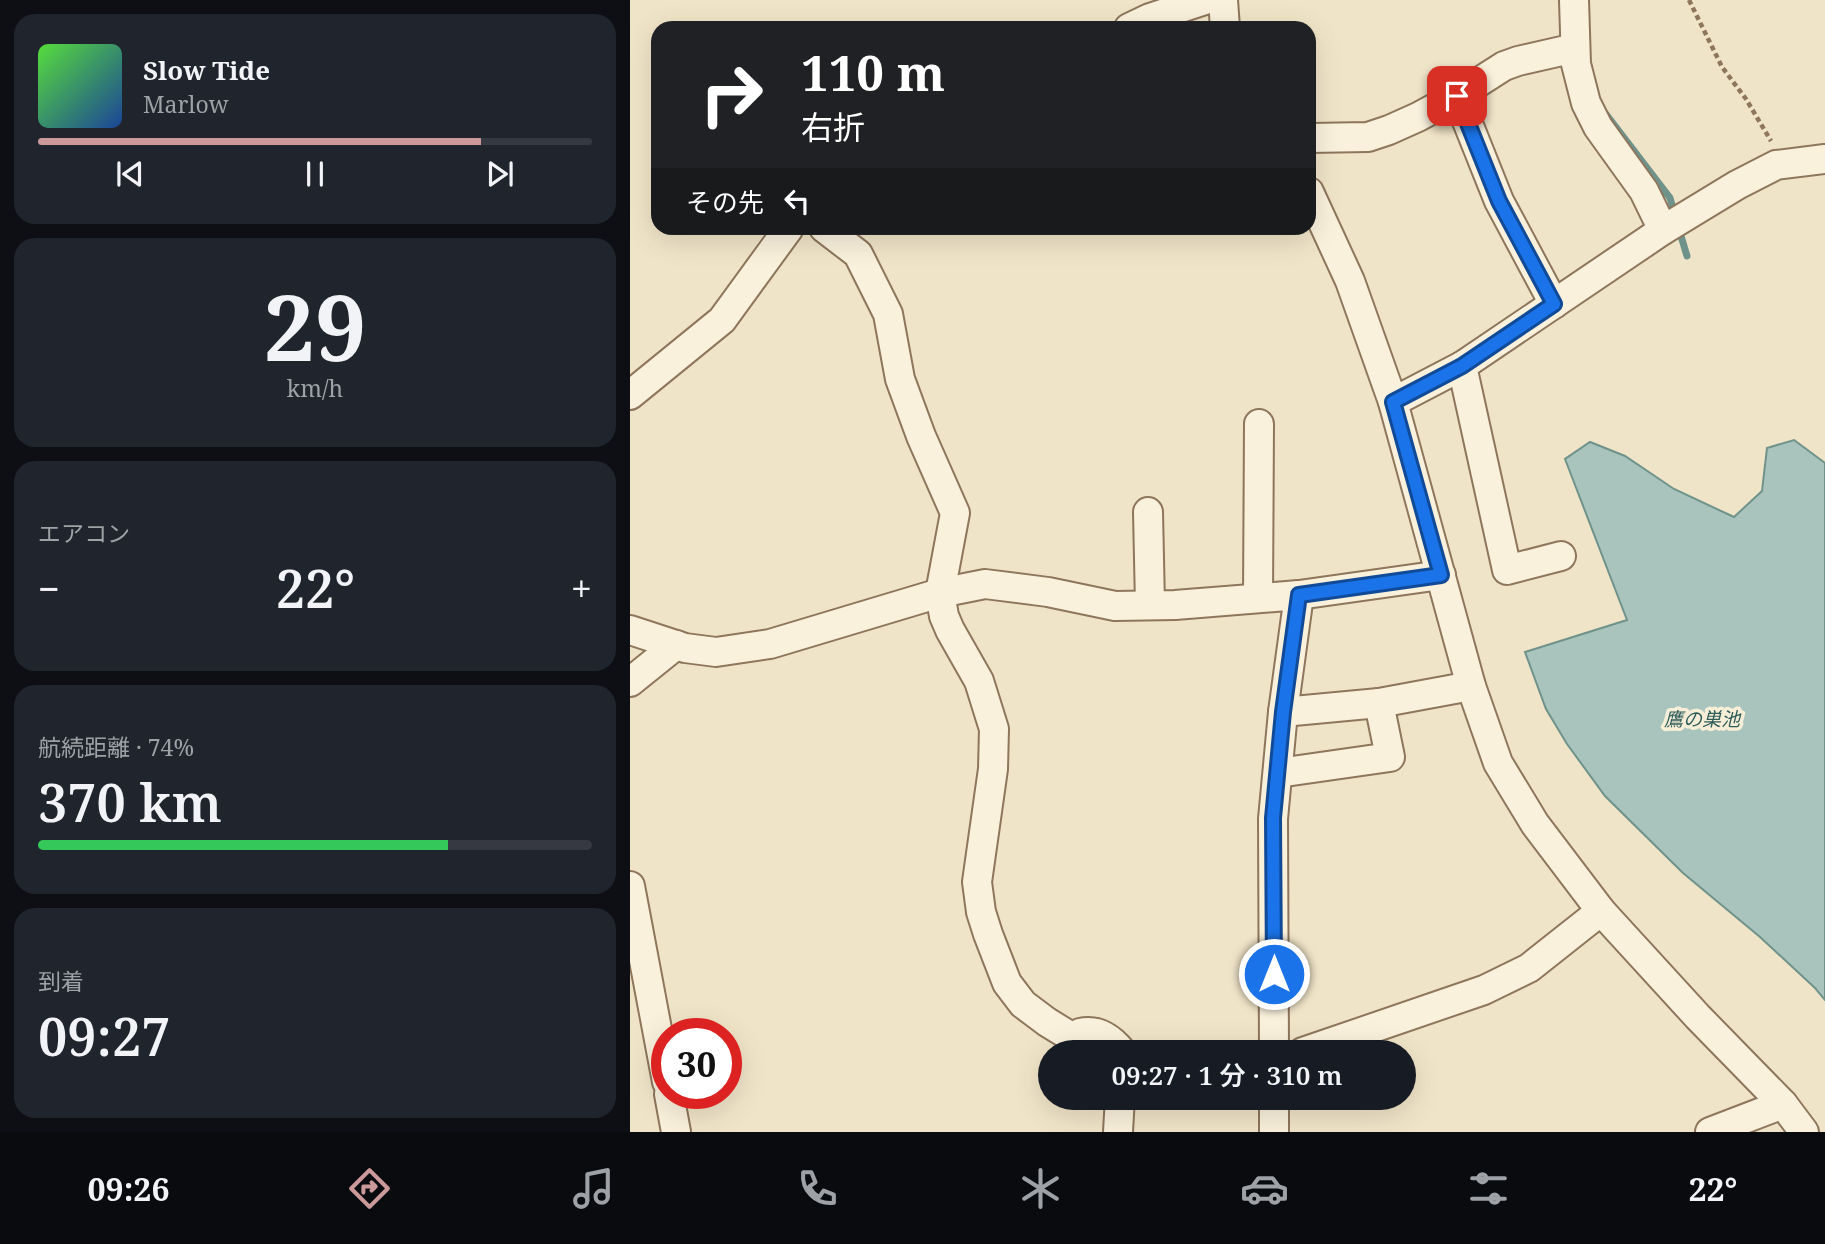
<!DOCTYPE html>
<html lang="ja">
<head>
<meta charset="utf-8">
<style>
	:root { --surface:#171b24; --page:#20242c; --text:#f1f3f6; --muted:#9ea1a6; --line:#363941; --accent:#cc999b }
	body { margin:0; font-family:"Noto Serif","Noto Sans JP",serif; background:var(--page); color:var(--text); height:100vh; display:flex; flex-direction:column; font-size:26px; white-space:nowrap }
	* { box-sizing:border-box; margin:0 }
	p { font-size:23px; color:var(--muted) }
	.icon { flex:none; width:38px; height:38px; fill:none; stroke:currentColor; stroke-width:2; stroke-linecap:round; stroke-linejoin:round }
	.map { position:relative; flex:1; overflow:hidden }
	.drawer { display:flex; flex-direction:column; gap:14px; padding:14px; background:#0d0f14; width:630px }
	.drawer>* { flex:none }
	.guide { position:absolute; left:21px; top:21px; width:665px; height:214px; border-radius:21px; box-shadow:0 7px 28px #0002; background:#202124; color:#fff; overflow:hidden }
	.speed { position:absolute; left:21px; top:1018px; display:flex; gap:14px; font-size:35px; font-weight:700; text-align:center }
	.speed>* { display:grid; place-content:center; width:91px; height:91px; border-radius:50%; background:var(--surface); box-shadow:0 7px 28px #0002; line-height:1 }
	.speed .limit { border:10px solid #d22; background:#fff; color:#111 }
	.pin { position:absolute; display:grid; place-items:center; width:60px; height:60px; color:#fff; margin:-30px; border-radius:14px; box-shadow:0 4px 10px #0006 }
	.me { position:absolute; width:77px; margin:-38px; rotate:0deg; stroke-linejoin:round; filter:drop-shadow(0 0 5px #0008) }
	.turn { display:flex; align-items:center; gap:24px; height:147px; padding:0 35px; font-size:32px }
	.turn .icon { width:91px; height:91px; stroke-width:2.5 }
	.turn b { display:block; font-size:49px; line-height:60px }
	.then { display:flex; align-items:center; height:66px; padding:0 35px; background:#0003; gap:14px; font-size:26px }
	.big { font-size:52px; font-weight:600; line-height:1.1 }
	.drawer .tile { flex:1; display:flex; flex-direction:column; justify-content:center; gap:10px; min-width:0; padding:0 24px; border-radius:21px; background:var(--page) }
	.drawer .dial { align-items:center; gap:0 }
	.dial b { font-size:91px; line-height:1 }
	.song { display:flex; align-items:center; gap:21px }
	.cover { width:84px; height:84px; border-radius:10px; background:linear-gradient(135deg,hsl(110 70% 55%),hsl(220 70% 35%)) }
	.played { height:7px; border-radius:4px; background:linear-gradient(90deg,var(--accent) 80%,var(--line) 80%) }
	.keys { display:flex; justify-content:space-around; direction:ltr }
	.heat { display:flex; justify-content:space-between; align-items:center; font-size:38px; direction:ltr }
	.charge { height:10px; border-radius:5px; background:linear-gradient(90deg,#34c759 74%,var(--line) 0) }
	.trip { position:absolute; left:408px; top:1040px; width:378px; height:70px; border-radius:35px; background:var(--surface); box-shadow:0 7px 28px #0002; font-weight:600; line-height:70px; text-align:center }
	.dock { display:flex; height:112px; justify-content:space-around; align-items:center; background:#090b0e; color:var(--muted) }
	.dock .icon { width:49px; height:49px }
	.dock .active { color:var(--accent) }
	.dock b { font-size:32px; color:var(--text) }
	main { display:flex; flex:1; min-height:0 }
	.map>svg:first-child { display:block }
</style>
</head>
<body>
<main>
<section class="drawer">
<div class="tile">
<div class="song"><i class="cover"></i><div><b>Slow Tide</b><p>Marlow</p></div></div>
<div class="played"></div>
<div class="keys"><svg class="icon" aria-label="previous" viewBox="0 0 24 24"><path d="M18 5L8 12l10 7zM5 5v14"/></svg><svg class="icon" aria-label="pause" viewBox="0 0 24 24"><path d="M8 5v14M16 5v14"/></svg><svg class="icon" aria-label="next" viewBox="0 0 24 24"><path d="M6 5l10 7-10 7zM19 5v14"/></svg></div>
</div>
<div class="tile dial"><b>29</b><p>km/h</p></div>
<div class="tile"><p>エアコン</p>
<div class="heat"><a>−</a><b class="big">22°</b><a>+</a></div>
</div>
<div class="tile"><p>航続距離 · 74%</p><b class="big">370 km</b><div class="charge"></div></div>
<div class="tile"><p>到着</p><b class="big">09:27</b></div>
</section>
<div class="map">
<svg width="1195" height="1132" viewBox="0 0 1195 1132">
	<rect width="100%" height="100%" fill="#f0e4c8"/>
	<path fill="#a9c4bc" stroke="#6f938a" stroke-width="2" d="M1164,440L1195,463V1000L1185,988L1130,937L1053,873L975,796L937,744L916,709L895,652L997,620L935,459L960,442L995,456L1044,489L1104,517L1132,491L1137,448Z"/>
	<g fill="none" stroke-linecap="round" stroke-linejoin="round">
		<g stroke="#6f938a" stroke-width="7">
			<path d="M975,113L1040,198L1045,215"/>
			<path d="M1048,226L1057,256"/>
		</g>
		<defs>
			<g id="street">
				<path d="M593,0L595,28"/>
				<path d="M944,0L946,64L956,103L968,127L1014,191L1033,230"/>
				<path d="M499,28L520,18L575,0"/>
				<path d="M827,96L869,201L924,304"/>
				<path d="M679,138L738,137L759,130L788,117L827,96L874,66L888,61L945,48"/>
				<path d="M679,192L720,281L763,402L841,686L868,763L905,824L971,911L1068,1017L1153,1104L1174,1132"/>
				<path d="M194,228L228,254L258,314L270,379L291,436L325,513L310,593L314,616L320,630L349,681L364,729L363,769L347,882L351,912L358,934L377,983L393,1004L417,1022L466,1052"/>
				<path d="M832,366L877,570L931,556"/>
				<path d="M0,395L92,320L159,228"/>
				<path d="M763,402L832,366L1033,230L1107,185L1146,165L1195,159"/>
				<path d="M518,512L520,605"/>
				<path d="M628,598L629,424"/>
				<path d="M0,630L55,648L86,652L140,644L310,593L355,584L418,592L485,606L545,605L669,595L811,575"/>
				<path d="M0,682L46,645"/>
				<path d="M653,712L749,703L841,686"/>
				<path d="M648,773L760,757L749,703"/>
				<path d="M0,886L37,1082"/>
				<path d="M450,1033C467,1029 481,1038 492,1052"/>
				<path d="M644,1052L643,819L653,712L669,595"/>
				<path d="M673,1052L854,990L899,968L971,911"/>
				<path d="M39,1094L46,1132"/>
				<path d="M488,1132L490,1097"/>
				<path d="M644,1132V1097"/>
				<path d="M1080,1132L1153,1104"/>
			</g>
		</defs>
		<use href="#street" stroke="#8d765c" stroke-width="32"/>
		<path stroke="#8d765c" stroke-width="4.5" stroke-dasharray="5 3.5" stroke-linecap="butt" d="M1059,0L1092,67L1116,99L1141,141"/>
		<use href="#street" stroke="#faf1dc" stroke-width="28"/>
	</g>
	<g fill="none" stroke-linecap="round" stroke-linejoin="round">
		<defs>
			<path id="route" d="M644,974L643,818L653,712L669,595L811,575L763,402L832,366L924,304L869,201L827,96"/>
		</defs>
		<use href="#route" stroke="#114b97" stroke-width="18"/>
		<use href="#route" stroke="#1a73e8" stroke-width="12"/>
	</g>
	<g text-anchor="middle" stroke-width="7" stroke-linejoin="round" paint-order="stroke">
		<g font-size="19" font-style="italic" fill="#2f5d5a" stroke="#f7eed8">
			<text x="1072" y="726">鷹の巣池</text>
		</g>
	</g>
</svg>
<div class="speed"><div class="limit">30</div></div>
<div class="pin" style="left:827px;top:96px;background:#d93025"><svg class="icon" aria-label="arrive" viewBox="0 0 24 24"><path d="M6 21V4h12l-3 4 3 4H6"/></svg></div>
<svg class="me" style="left:644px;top:974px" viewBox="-20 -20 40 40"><circle r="17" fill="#1a73e8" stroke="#fff" stroke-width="3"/><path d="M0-11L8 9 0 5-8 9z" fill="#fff"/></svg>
<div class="trip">09:27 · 1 分 · 310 m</div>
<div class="guide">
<div class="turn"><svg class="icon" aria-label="right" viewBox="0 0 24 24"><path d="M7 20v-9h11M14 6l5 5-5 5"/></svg><div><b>110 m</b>右折</div></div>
<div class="then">その先<svg class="icon" aria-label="left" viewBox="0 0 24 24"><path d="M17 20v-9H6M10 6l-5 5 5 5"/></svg></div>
</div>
</div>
</main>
<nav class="dock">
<b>09:26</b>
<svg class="icon active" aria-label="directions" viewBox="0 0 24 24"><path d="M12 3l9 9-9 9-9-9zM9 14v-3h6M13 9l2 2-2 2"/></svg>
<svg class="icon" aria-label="music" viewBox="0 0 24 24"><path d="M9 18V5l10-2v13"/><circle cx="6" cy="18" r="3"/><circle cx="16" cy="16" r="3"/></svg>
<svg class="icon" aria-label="phone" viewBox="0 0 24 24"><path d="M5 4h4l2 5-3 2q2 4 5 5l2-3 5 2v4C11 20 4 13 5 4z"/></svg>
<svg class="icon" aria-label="climate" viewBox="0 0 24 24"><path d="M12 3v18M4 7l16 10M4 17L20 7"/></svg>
<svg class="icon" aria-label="car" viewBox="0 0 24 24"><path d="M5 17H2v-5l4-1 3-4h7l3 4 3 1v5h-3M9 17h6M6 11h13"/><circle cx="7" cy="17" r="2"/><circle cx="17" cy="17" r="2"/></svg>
<svg class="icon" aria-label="filters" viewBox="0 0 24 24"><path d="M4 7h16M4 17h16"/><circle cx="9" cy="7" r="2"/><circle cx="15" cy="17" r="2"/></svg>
<b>22°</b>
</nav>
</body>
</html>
